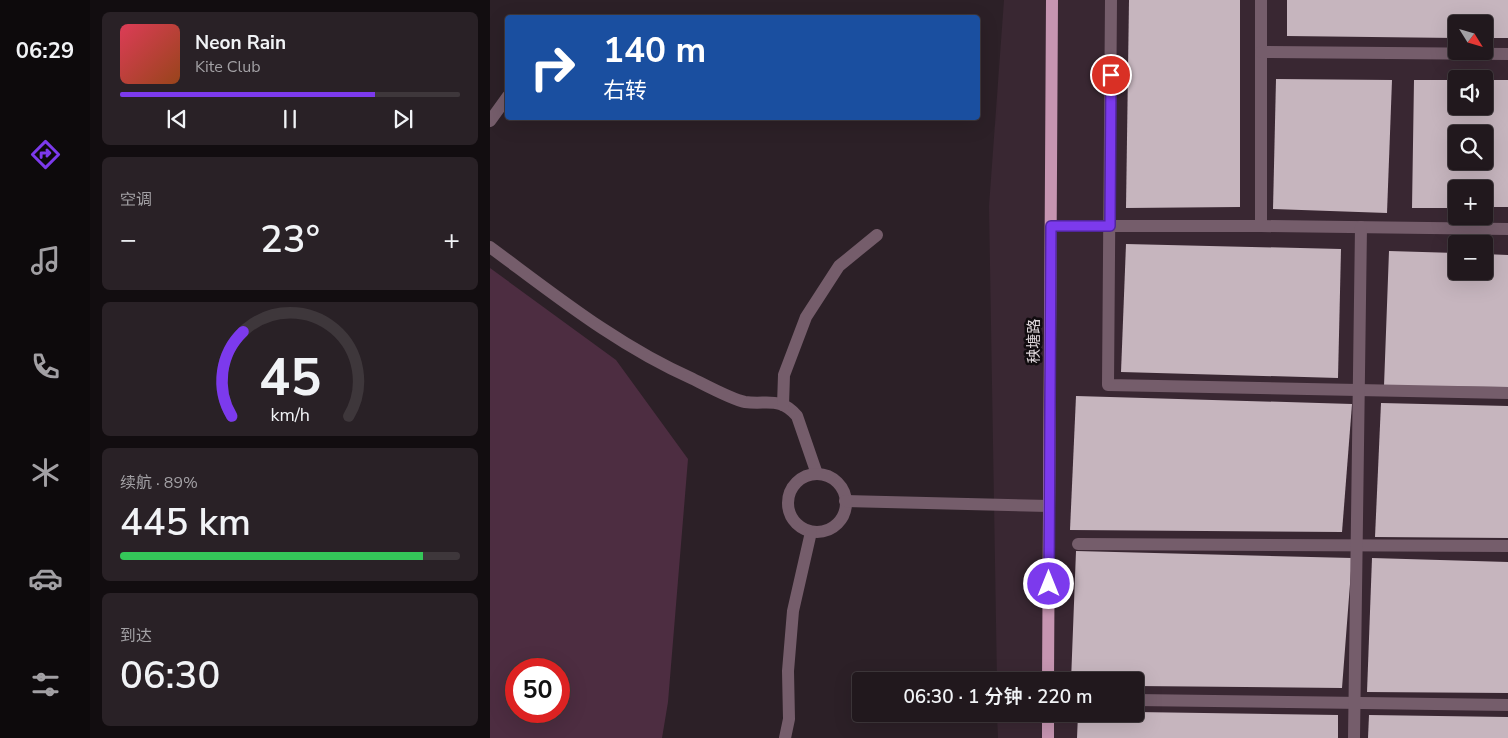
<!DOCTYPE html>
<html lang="zh">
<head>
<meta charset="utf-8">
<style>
	:root { --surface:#21181d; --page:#292126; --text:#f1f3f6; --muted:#a2a0a4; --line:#3e373b; --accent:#7c3aed }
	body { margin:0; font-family:"Nunito Sans","Noto Sans SC",sans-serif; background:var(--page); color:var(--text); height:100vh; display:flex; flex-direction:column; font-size:19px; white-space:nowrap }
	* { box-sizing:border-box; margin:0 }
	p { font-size:16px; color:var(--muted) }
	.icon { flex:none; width:28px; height:28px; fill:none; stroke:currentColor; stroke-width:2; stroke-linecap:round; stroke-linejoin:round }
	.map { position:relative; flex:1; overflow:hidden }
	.drawer { display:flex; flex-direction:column; gap:12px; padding:12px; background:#120d10; width:400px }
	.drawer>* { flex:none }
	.top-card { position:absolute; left:15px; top:15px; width:475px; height:105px; border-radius:5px; box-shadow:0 5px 20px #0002,0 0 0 1px var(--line); background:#1a4fa0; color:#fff; overflow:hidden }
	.needle { width:32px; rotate:127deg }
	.fabs { position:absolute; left:958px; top:15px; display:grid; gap:10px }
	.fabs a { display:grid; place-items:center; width:45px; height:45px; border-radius:5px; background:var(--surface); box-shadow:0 5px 20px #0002,0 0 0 1px var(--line); font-size:25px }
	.speed { position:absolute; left:15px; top:658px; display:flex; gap:10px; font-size:25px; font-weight:700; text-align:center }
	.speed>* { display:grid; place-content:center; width:65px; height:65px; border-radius:50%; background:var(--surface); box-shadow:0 5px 20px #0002,0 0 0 1px var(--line); line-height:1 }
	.speed .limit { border:8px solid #d22; background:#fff; color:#111 }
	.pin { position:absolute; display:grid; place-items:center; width:42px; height:42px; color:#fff; margin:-21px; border:2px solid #fff; border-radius:50%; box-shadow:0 1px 5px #0007 }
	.me { position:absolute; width:55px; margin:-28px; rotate:0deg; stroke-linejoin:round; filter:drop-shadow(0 0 4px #0008) }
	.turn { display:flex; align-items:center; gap:18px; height:105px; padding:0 15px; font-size:22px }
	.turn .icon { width:65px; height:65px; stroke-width:2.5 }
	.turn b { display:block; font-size:35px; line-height:42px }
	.big { font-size:38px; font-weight:600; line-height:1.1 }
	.drawer .card { flex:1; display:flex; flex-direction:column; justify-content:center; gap:8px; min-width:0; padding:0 18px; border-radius:8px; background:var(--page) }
	.drawer .dial { align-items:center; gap:0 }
	.dial svg { height:130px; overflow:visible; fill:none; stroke:var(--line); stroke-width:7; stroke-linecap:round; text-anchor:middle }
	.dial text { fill:var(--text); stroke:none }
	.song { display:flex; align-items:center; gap:15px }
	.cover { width:60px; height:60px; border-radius:8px; background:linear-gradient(135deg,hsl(350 70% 55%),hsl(20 70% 35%)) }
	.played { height:5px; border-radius:2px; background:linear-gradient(90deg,var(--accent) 75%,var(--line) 75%) }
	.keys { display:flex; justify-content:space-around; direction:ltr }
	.heat { display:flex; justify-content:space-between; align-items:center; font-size:28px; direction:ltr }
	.charge { height:8px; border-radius:4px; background:linear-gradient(90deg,#34c759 89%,var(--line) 0) }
	.trip { position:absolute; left:362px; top:672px; width:292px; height:50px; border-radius:5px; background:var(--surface); box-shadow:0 5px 20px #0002,0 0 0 1px var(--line); font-weight:600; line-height:50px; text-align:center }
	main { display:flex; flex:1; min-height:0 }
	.tab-bar { display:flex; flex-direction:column; width:90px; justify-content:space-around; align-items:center; background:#0d0a0c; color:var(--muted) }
	.tab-bar .icon { width:35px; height:35px }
	.tab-bar .current { color:var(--accent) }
	.tab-bar b { font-size:22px; color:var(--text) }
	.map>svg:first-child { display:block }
</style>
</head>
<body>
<main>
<nav class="tab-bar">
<b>06:29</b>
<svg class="icon current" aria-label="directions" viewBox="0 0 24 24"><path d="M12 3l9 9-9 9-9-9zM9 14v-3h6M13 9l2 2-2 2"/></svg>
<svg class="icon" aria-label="music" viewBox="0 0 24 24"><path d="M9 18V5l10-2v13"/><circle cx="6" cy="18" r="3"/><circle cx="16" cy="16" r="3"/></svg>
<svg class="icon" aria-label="phone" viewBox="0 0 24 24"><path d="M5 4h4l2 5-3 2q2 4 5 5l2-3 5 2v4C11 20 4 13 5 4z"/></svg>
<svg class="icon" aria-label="climate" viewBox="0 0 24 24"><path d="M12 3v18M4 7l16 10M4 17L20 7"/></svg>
<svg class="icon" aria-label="car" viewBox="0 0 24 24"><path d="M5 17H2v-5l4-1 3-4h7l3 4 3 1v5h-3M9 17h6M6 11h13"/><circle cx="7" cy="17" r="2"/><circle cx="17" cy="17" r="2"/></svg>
<svg class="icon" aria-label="filters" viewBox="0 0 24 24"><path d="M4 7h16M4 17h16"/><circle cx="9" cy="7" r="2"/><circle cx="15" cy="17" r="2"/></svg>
</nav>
<section class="drawer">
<div class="card">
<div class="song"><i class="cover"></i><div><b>Neon Rain</b><p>Kite Club</p></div></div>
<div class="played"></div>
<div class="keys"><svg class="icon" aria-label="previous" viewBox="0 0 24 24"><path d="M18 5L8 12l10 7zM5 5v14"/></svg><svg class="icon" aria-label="pause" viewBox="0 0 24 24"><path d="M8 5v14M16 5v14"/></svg><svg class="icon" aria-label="next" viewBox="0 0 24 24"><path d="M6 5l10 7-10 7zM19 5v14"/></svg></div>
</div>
<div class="card"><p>空调</p>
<div class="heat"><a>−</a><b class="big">23°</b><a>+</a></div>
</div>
<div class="card dial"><svg viewBox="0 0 100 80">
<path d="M14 69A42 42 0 1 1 86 69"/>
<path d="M14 69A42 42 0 0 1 21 17" stroke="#7c3aed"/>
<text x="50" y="56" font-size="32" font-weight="700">45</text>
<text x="50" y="72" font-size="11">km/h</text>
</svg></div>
<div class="card"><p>续航 · 89%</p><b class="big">445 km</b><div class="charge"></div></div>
<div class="card"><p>到达</p><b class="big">06:30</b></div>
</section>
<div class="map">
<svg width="1018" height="738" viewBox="0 0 1018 738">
	<rect width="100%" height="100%" fill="#2c2027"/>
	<path fill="#392732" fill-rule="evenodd" d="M514,0H1018V738H508L507,714H646V681H507L499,206ZM966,24H994V51H966ZM966,79H994V106H966ZM966,134H994V161H966ZM966,189H994V216H966ZM966,244H994V271H966Z"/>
	<path fill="#4d2d41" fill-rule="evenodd" d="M0,268L126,360L198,459L178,702L172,738H0ZM26,669H69V711H26Z"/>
	<g fill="#c6b5be" fill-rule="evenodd">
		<path d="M639,0H750V207L636,208Z"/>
		<path d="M797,0H1018V38H994V24H966V38L797,36Z"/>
		<path d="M786,79L902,80L897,213L783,209Z"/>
		<path d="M924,80H966V106H994V80H1018V207H994V189H966V208H922ZM966,134H994V161H966Z"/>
		<path d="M636,244L851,249L848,378L631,372Z"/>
		<path d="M899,251L966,253V271H994V254L1018,255V387L894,386Z"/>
		<path d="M586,396L862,404L852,532L580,530Z"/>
		<path d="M891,403L1018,406V538L885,537Z"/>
		<path d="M586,551L862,558L852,688L646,686V681H581Z"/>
		<path d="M882,558L1018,562V693L877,692Z"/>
		<path d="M646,712L848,715V738H587L588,714H646Z"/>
		<path d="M879,715L1018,717V738H878Z"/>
	</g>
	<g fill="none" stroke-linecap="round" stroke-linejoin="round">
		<g stroke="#755d6b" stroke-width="12">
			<path d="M621,0L618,385L1018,393"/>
			<path d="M771,0V226"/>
			<path d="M771,52L1018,54"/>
			<path d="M0,121L18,96"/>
			<path d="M561,226H771L1018,229"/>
			<path d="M0,247C65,295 128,346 203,379C215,385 243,400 255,402C277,405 290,396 307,416L327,474"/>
			<path d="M293,405L294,375L316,317L349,266L387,235"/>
			<circle cx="327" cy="503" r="29"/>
			<path d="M355,501L559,506"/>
			<path d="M588,544L1018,546"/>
			<path d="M646,700L1018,705"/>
			<path d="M295,738L299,719L298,671L303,611L321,532"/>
			<path d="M864,738L871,227"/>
		</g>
		<g stroke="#c695b1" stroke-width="12">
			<path d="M558,681L562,0"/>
			<path d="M558,738V714"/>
		</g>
	</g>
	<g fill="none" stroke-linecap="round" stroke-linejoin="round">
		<defs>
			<path id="route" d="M559,584L561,226H620L621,75"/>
		</defs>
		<use href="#route" stroke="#51269a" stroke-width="12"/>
		<use href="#route" stroke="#7c3aed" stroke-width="9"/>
	</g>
	<g text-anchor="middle" stroke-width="5" stroke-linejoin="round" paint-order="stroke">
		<g font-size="15" fill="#dfd7db" stroke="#110c0f">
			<text transform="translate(544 341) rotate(-90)" y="5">秧塘路</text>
		</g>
	</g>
</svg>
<div class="fabs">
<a><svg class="needle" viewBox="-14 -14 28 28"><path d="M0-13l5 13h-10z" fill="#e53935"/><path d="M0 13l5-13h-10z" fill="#a2a0a4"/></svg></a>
<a><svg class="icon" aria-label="sound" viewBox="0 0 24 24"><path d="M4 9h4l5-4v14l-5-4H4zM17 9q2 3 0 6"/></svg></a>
<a><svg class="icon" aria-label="search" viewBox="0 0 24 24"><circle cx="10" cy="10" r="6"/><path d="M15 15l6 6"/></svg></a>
<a>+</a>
<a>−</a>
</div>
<div class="speed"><div class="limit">50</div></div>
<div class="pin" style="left:621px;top:75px;background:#d93025"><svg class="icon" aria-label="arrive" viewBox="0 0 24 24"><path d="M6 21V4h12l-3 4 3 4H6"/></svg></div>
<svg class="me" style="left:559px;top:584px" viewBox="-20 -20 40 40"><circle r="17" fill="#7c3aed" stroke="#fff" stroke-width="3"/><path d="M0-11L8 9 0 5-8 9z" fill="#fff"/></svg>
<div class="trip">06:30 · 1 分钟 · 220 m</div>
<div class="top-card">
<div class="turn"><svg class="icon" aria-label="right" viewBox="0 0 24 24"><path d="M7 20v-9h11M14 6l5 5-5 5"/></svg><div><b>140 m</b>右转</div></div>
</div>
</div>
</main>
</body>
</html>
